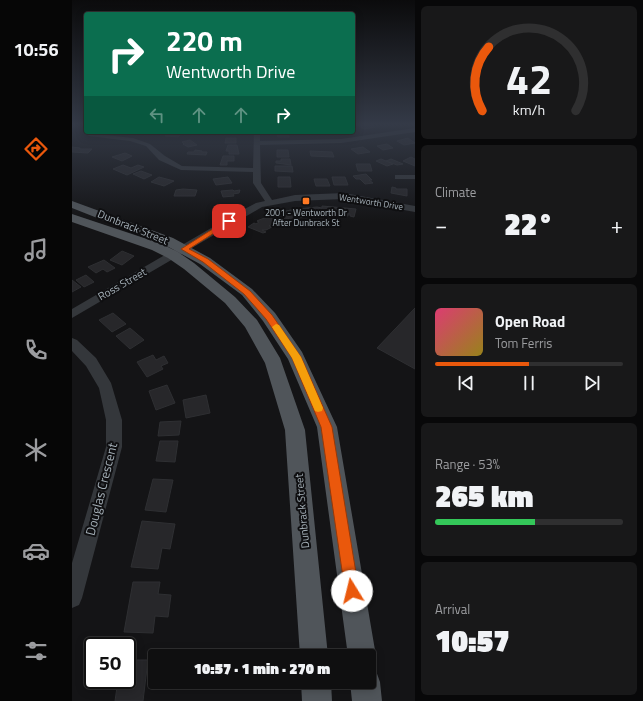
<!DOCTYPE html>
<html lang="en">
<head>
<meta charset="utf-8">
<style>
	:root { --surface:#0f0f10; --page:#181819; --text:#f1f3f6; --muted:#9b9c9f; --line:#2f2f30; --accent:#ea580c }
	body { margin:0; font-family:"Titillium Web",sans-serif; background:var(--page); color:var(--text); height:100vh; display:flex; flex-direction:column; font-size:15px; white-space:nowrap }
	* { box-sizing:border-box; margin:0 }
	p { font-size:13px; color:var(--muted) }
	.icon { flex:none; width:22px; height:22px; fill:none; stroke:currentColor; stroke-width:2; stroke-linecap:round; stroke-linejoin:round }
	.map { position:relative; flex:1; overflow:hidden }
	.drawer { display:flex; flex-direction:column; gap:6px; padding:6px; background:#080809; width:228px }
	.drawer>* { flex:none }
	.guide { position:absolute; left:12px; top:12px; width:271px; height:122px; border-radius:4px; box-shadow:0 2px 10px #0003,0 0 0 1px var(--line); background:#0b6e4f; color:#fff; overflow:hidden }
	.speed { position:absolute; left:12px; top:637px; display:flex; gap:8px; font-size:20px; font-weight:700; text-align:center }
	.speed>* { display:grid; place-content:center; width:52px; height:52px; border-radius:50%; background:var(--surface); box-shadow:0 2px 10px #0003,0 0 0 1px var(--line); line-height:1 }
	.speed .limit { border:2px solid #111; border-radius:6px; background:#fff; color:#111 }
	.pin { position:absolute; display:grid; place-items:center; width:34px; height:34px; color:#fff; margin:-17px; border-radius:8px; box-shadow:0 2px 6px #0006 }
	.me { position:absolute; width:44px; margin:-22px; rotate:351deg; stroke-linejoin:round; filter:drop-shadow(0 0 3px #0008) }
	.turn { display:flex; align-items:center; gap:14px; height:84px; padding:0 16px; font-size:18px }
	.turn .icon { width:52px; height:52px; stroke-width:2.5 }
	.turn b { display:block; font-size:28px; line-height:34px }
	.lanes { display:flex; align-items:center; height:38px; padding:0 16px; background:#0003; justify-content:center; gap:20px; direction:ltr }
	.lanes .off { opacity:.35 }
	.big { font-size:30px; font-weight:800; line-height:1.1 }
	.drawer .card { flex:1; display:flex; flex-direction:column; justify-content:center; gap:6px; min-width:0; padding:0 14px; border-radius:6px; background:var(--page) }
	.drawer .dial { align-items:center; gap:0 }
	.dial svg { height:104px; overflow:visible; fill:none; stroke:var(--line); stroke-width:7; stroke-linecap:round; text-anchor:middle }
	.dial text { fill:var(--text); stroke:none }
	.song { display:flex; align-items:center; gap:12px }
	.cover { width:48px; height:48px; border-radius:6px; background:linear-gradient(135deg,hsl(340 70% 55%),hsl(50 70% 35%)) }
	.played { height:4px; border-radius:2px; background:linear-gradient(90deg,var(--accent) 50%,var(--line) 50%) }
	.keys { display:flex; justify-content:space-around; direction:ltr }
	.heat { display:flex; justify-content:space-between; align-items:center; font-size:22px; direction:ltr }
	.charge { height:6px; border-radius:3px; background:linear-gradient(90deg,#34c759 53%,var(--line) 0) }
	.trip { position:absolute; left:76px; top:649px; width:228px; height:40px; border-radius:4px; background:var(--surface); box-shadow:0 2px 10px #0003,0 0 0 1px var(--line); font-weight:800; line-height:40px; text-align:center }
	main { display:flex; flex:1; min-height:0 }
	.menu { display:flex; flex-direction:column; width:72px; justify-content:space-around; align-items:center; background:#060606; color:var(--muted) }
	.menu .icon { width:28px; height:28px }
	.menu .active { color:var(--accent) }
	.menu b { font-size:18px; color:var(--text) }
	.map>svg:first-child { display:block }
</style>
</head>
<body>
<main>
<nav class="menu">
<b>10:56</b>
<svg class="icon active" aria-label="directions" viewBox="0 0 24 24"><path d="M12 3l9 9-9 9-9-9zM9 14v-3h6M13 9l2 2-2 2"/></svg>
<svg class="icon" aria-label="music" viewBox="0 0 24 24"><path d="M9 18V5l10-2v13"/><circle cx="6" cy="18" r="3"/><circle cx="16" cy="16" r="3"/></svg>
<svg class="icon" aria-label="phone" viewBox="0 0 24 24"><path d="M5 4h4l2 5-3 2q2 4 5 5l2-3 5 2v4C11 20 4 13 5 4z"/></svg>
<svg class="icon" aria-label="climate" viewBox="0 0 24 24"><path d="M12 3v18M4 7l16 10M4 17L20 7"/></svg>
<svg class="icon" aria-label="car" viewBox="0 0 24 24"><path d="M5 17H2v-5l4-1 3-4h7l3 4 3 1v5h-3M9 17h6M6 11h13"/><circle cx="7" cy="17" r="2"/><circle cx="17" cy="17" r="2"/></svg>
<svg class="icon" aria-label="filters" viewBox="0 0 24 24"><path d="M4 7h16M4 17h16"/><circle cx="9" cy="7" r="2"/><circle cx="15" cy="17" r="2"/></svg>
</nav>
<div class="map">
<svg width="343" height="701" viewBox="0 0 343 701">
	<rect width="100%" height="100%" fill="#141416"/>
	<g fill="#27272a" stroke="#2e2f32">
		<path d="M298,124L303,127L292,129L285,125Z"/>
		<path d="M97,132H102L110,133L106,137L93,136Z"/>
		<path d="M204,132H216L217,137H206Z"/>
		<path d="M234,132H254L255,134H238Z"/>
		<path d="M154,138H164V143H153Z"/>
		<path d="M336,138L343,143L332,145L325,141Z"/>
		<path d="M118,140L125,145L116,147L111,144H112L110,142Z"/>
		<path d="M315,144L321,148L311,150L305,146Z"/>
		<path d="M156,145H165L167,154H157V151H154Z"/>
		<path d="M0,147L8,148V149H20L16,153L0,152Z"/>
		<path d="M291,147L298,152L286,154L279,149Z"/>
		<path d="M123,150L130,151V152H135L134,155L115,154L116,152H122Z"/>
		<path d="M205,150H216L217,157H205Z"/>
		<path d="M238,151L260,152L262,157L239,156Z"/>
		<path d="M53,153L60,156L50,161L40,157Z"/>
		<path d="M151,156H162V161H155V165H148Z"/>
		<path d="M339,157L343,159V166L331,161Z"/>
		<path d="M209,159H218L219,165L204,163V161H209Z"/>
		<path d="M309,159L314,161L321,164L315,166L304,161Z"/>
		<path d="M319,159L331,164L325,165L314,161Z"/>
		<path d="M284,164H298L300,171H286Z"/>
		<path d="M51,165L59,168L66,165L72,167L55,175L41,169Z"/>
		<path d="M203,166H220L221,172L203,171Z"/>
		<path d="M69,171L80,175L72,179L61,174Z"/>
		<path d="M294,174L300,180H297L301,183L293,184L288,179H284L281,176Z"/>
		<path d="M87,177L102,181L92,186L79,182Z"/>
		<path d="M156,177L160,183L144,185L141,179Z"/>
		<path d="M206,177H218L219,187H206Z"/>
		<path d="M260,177H273L276,185H262Z"/>
		<path d="M242,179H255L258,186H244Z"/>
		<path d="M320,187L324,188V189H335V196L319,193Z"/>
		<path d="M111,189L125,190L123,196H102L104,190Z"/>
		<path d="M161,190L162,191L168,190L167,193L161,194L162,196L151,197L149,191Z"/>
		<path d="M250,206L284,209L282,217L278,216V214H276V216L268,215L266,213V216L257,215L255,213V215H247L244,213L246,216L237,217L235,214L234,215L235,216L227,218L225,216H224L226,219L218,221L216,218L214,219L216,220L209,223L206,222L209,224L202,227L198,225L197,226L200,227L194,230H190L194,232L191,233L176,227L182,223L184,224L187,222L185,221L187,220L201,215H206L204,214L207,213L222,209L227,210L226,209L245,207L250,208Z"/>
		<path d="M50,251L62,256L50,265L38,260Z"/>
		<path d="M32,260L43,268L35,272L31,269L24,273L16,267Z"/>
		<path d="M14,275L22,282L12,287L4,280Z"/>
		<path d="M0,280L9,287L0,292Z"/>
		<path d="M343,308V369L305,348Z"/>
		<path d="M41,313L54,324L40,332L27,320Z"/>
		<path d="M58,328L72,340L58,349L44,336Z"/>
		<path d="M81,355L84,360L92,356L96,363L89,366L91,369L75,377L65,362Z"/>
		<path d="M95,385L103,403L84,410L77,391Z"/>
		<path d="M134,395L138,413L114,418L111,400Z"/>
		<path d="M109,421L107,435L86,436L88,422Z"/>
		<path d="M88,441H106L103,462L84,461Z"/>
		<path d="M81,479L101,480L94,512L73,510Z"/>
		<path d="M70,521L103,524L98,549L90,548L86,569L59,567Z"/>
		<path d="M61,582H88L86,594L99,595L96,617L83,616L81,633L52,632Z"/>
		<path d="M55,660H76L71,701H43L46,680H55Z"/>
	</g>
	<g fill="none" stroke-linecap="round" stroke-linejoin="round">
		<g fill="#34373b" fill-rule="evenodd">
			<path d="M343,128V132L269,143L188,145L189,183L200,200L223,195L272,193L343,206V212L272,199L223,201L190,207L0,318V309L165,213L184,203L193,201L181,183V172L109,170L87,160L74,146L58,141L17,136L14,134L15,133L61,138L78,144L93,156L110,166L181,168L182,132H188V141L269,139Z"/>
			<rect x="323" y="175" width="20" height="4"/>
			<path d="M0,338L5,340L24,358L39,383L50,420V447L10,598L7,605L0,608V563L34,447V420L27,388L14,366L0,351Z"/>
		</g>
		<g fill="#50555a" fill-rule="evenodd">
			<path d="M0,201L101,238L138,258L180,289L203,313L230,352L265,427L304,656L300,666L297,668V656H276L245,427L216,359L191,321L170,295L128,264L91,244L0,208Z"/>
			<path d="M0,214L90,244L106,252L122,263L163,297L185,320L208,358L233,430L256,656H228L213,430L193,363L173,327L153,303L112,269L96,258L80,250L0,222Z"/>
			<path d="M297,669L304,671L308,682L310,701H280L278,682H297Z"/>
			<path d="M229,682H259L260,701H230Z"/>
		</g>
	</g>
	<linearGradient id="sky" x2="0" y2="1"><stop stop-color="#0b0b0c"/><stop offset="0.56" stop-color="#343a47"/><stop offset="1" stop-color="#343a47" stop-opacity="0"/></linearGradient>
	<rect width="343" height="222" fill="url(#sky)"/>
	<path fill="#ea580c" stroke="#983908" d="M155,220L161,221L117,249L136,259L178,291L200,315L229,357L260,427L287,591L285,596L280,598L275,596L273,591L249,427L220,358L194,319L172,294L131,262L109,249Z"/>
	<path fill="#f59e0b" d="M204,324L207,325L229,357L251,408L250,411L246,412L243,411L220,358L200,327Z"/>
	<rect fill="#ff7923" stroke="#0f0f11" stroke-width="1.5" x="230" y="197" width="8" height="8" rx="2"/>
	<g text-anchor="middle" stroke-width="4" stroke-linejoin="round" paint-order="stroke">
		<g font-size="9" fill="#a4afb7" stroke="#0f0f11">
			<text transform="translate(299 202) rotate(9)" y="3">Wentworth Drive</text>
		</g>
		<g font-size="9" fill="#a4afb7" stroke="#0f0f11">
			<text x="234" y="216">2001 - Wentworth Dr<tspan x="234" dy="10">After Dunbrack St</tspan></text>
		</g>
		<g font-size="11" fill="#a4afb7" stroke="#0f0f11">
			<text transform="translate(61 227) rotate(22)" y="4">Dunbrack Street</text>
			<text transform="translate(50 284) rotate(-30)" y="4">Ross Street</text>
			<text transform="translate(230 511) rotate(-95)" y="4">Dunbrack Street</text>
		</g>
		<g font-size="13" fill="#a4afb7" stroke="#0f0f11">
			<text transform="translate(29 489) rotate(-76)" y="5">Douglas Crescent</text>
		</g>
	</g>
</svg>
<div class="speed"><div class="limit">50</div></div>
<div class="pin" style="left:157px;top:221px;background:#d93025"><svg class="icon" aria-label="arrive" viewBox="0 0 24 24"><path d="M6 21V4h12l-3 4 3 4H6"/></svg></div>
<svg class="me" style="left:280px;top:591px" viewBox="-20 -20 40 40"><circle r="19" fill="#fff"/><path d="M0-13L10 11 0 6-10 11z" fill="#ea580c"/></svg>
<div class="trip">10:57 · 1 min · 270 m</div>
<div class="guide">
<div class="turn"><svg class="icon" aria-label="right" viewBox="0 0 24 24"><path d="M7 20v-9h11M14 6l5 5-5 5"/></svg><div><b>220 m</b>Wentworth Drive</div></div>
<div class="lanes"><svg class="icon off" aria-label="left" viewBox="0 0 24 24"><path d="M17 20v-9H6M10 6l-5 5 5 5"/></svg><svg class="icon off" aria-label="ahead" viewBox="0 0 24 24"><path d="M12 20V5M6 11l6-6 6 6"/></svg><svg class="icon off" aria-label="ahead" viewBox="0 0 24 24"><path d="M12 20V5M6 11l6-6 6 6"/></svg><svg class="icon" aria-label="right" viewBox="0 0 24 24"><path d="M7 20v-9h11M14 6l5 5-5 5"/></svg></div>
</div>
</div>
<section class="drawer">
<div class="card dial"><svg viewBox="0 0 100 80">
<path d="M14 69A42 42 0 1 1 86 69"/>
<path d="M14 69A42 42 0 0 1 19 20" stroke="#ea580c"/>
<text x="50" y="56" font-size="32" font-weight="700">42</text>
<text x="50" y="72" font-size="11">km/h</text>
</svg></div>
<div class="card"><p>Climate</p>
<div class="heat"><a>−</a><b class="big">22°</b><a>+</a></div>
</div>
<div class="card">
<div class="song"><i class="cover"></i><div><b>Open Road</b><p>Tom Ferris</p></div></div>
<div class="played"></div>
<div class="keys"><svg class="icon" aria-label="previous" viewBox="0 0 24 24"><path d="M18 5L8 12l10 7zM5 5v14"/></svg><svg class="icon" aria-label="pause" viewBox="0 0 24 24"><path d="M8 5v14M16 5v14"/></svg><svg class="icon" aria-label="next" viewBox="0 0 24 24"><path d="M6 5l10 7-10 7zM19 5v14"/></svg></div>
</div>
<div class="card"><p>Range · 53%</p><b class="big">265 km</b><div class="charge"></div></div>
<div class="card"><p>Arrival</p><b class="big">10:57</b></div>
</section>
</main>
</body>
</html>
